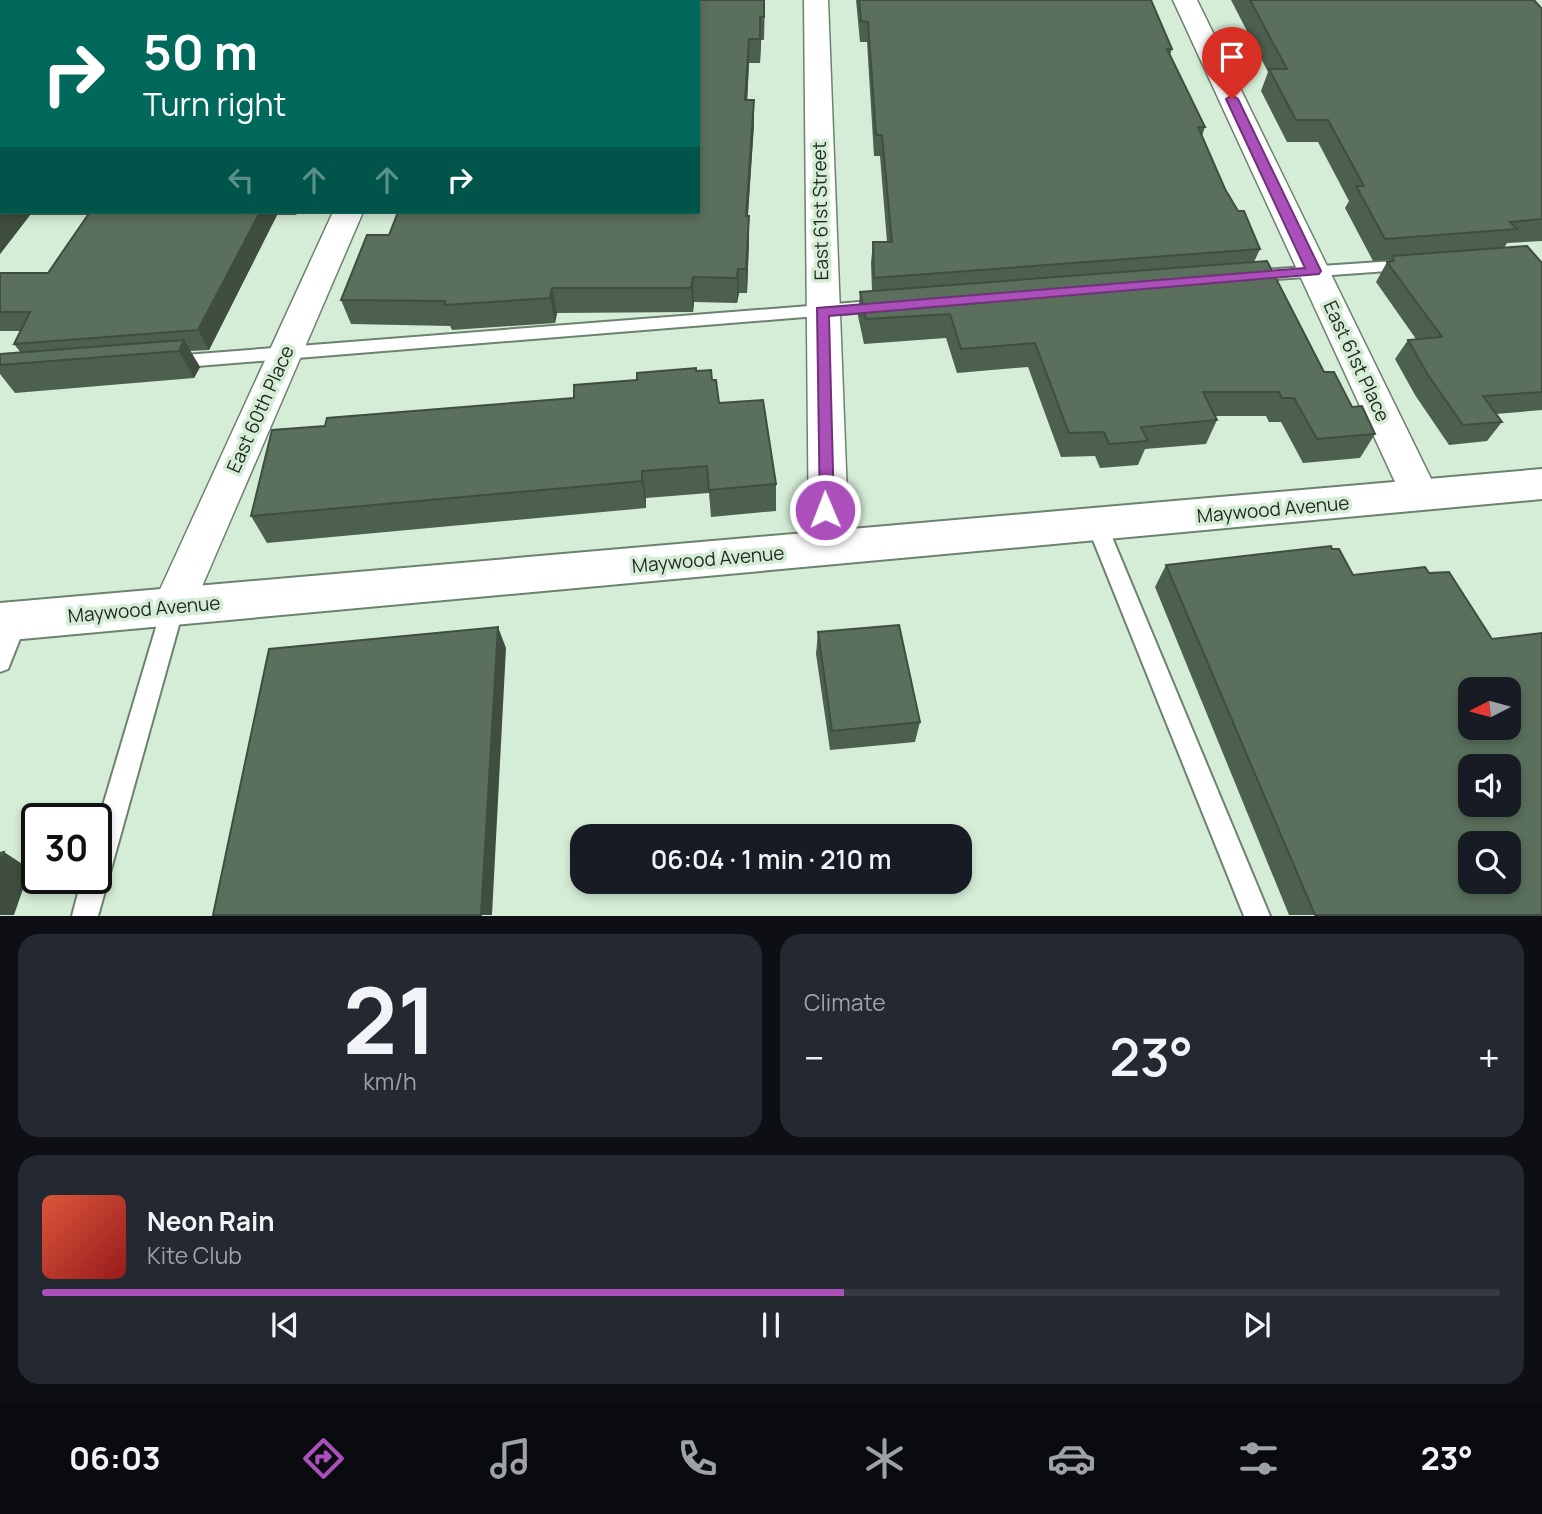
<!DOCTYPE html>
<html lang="en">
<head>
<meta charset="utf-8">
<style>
	:root { --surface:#171b24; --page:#242831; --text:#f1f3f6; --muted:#9ea1a6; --line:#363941; --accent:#ab4fba }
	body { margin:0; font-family:Manrope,sans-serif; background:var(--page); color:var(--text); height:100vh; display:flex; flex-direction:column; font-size:26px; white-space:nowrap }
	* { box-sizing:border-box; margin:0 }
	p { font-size:23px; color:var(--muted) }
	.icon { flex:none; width:38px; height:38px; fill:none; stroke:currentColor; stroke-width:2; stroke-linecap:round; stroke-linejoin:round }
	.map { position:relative; height:916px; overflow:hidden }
	.side { display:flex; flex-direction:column; gap:18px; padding:18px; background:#0d0f14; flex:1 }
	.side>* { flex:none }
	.guide { position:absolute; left:0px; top:0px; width:700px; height:214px; box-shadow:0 4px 10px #0003; background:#00695c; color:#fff; overflow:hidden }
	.needle { width:46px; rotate:264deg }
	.tools { position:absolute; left:1458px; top:677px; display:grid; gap:14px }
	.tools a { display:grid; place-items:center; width:63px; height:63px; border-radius:14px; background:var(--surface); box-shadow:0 4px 10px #0003; font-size:35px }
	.speed { position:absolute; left:21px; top:803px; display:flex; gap:14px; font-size:35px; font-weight:700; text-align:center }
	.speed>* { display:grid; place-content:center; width:91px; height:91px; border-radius:50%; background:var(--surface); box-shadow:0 4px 10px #0003; line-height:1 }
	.speed .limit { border:4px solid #111; border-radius:10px; background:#fff; color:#111 }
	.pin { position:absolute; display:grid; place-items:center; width:60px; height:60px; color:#fff; margin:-72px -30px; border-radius:50% 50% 50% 0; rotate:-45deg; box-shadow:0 0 7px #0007 }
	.pin .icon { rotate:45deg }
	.me { position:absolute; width:77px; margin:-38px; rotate:359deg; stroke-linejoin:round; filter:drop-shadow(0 0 5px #0008) }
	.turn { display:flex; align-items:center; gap:24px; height:147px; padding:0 28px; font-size:32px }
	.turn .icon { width:91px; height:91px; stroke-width:2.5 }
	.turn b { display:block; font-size:49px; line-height:60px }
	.lanes { display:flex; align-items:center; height:66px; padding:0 28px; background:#0003; justify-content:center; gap:35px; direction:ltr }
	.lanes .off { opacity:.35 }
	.big { font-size:52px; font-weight:600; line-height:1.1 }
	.side .card { flex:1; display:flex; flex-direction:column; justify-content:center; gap:10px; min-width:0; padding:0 24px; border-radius:21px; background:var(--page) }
	.side .dial { align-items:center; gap:0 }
	.dial b { font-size:91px; line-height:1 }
	.song { display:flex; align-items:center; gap:21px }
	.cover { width:84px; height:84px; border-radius:10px; background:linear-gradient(135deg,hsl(10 70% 55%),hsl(0 70% 35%)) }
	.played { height:7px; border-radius:4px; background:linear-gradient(90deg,var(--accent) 55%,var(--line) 55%) }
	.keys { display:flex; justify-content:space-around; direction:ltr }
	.heat { display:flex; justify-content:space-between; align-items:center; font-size:38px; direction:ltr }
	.side .tiles { flex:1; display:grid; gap:18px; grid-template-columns:1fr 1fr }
	.card:last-child { grid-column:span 2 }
	.trip { position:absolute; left:570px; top:824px; width:402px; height:70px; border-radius:21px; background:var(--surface); box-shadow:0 4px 10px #0003; font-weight:600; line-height:70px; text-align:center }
	.dock { display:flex; height:112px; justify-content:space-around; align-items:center; background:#090b0e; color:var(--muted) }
	.dock .icon { width:49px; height:49px }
	.dock .current { color:var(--accent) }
	.dock b { font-size:32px; color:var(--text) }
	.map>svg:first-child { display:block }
</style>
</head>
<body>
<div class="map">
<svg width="1542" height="916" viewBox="0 0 1542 916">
	<rect width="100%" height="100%" fill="#d5edd6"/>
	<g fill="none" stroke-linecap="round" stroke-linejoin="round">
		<defs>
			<g id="lane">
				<path d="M1409,260L1417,265L1415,269L1250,281L1242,276L1250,271Z"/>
				<path d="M885,300L893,306L891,310L172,368L163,362L172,356Z"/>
				<path d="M1097,517L1104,519L1107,525L1270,916H1244L1087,525L1090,519Z"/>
				<path d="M173,598L181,600L184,607L98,916H72L82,878H96V829L162,607L165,600Z"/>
				<path d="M16,612L24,614L27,621L8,669L0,672V634L8,614Z"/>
			</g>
			<g id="street">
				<path d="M57,0H81L55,2Z"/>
				<path d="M432,0H456L431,2Z"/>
				<path d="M804,0H828L849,548L843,559L829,564L815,559L809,548Z"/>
				<path d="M1173,0H1197L1439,495L1433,506L1420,510L1407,506L1401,495Z"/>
				<path d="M2,66V83L0,84V67Z"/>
				<path d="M333,212H363L188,619L173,625L158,619L152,607Z"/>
			</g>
			<path id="secondary" d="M1542,469V499L0,641V603Z"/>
		</defs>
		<use href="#lane" stroke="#6c826e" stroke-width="4"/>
		<use href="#street" stroke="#6c826e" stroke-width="3"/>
		<use href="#secondary" stroke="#6c826e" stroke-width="4"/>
		<use href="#lane" fill="#fff" fill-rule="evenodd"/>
		<use href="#street" fill="#fff" fill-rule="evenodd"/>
		<use href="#secondary" fill="#fff" fill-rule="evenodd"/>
	</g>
	<g fill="#4d5f4f">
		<path d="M765,0L764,40H761L760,63H749L747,100L754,124L748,216L749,240L747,293H739L737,303L694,302L693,312L557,313L555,323L452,330L450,326L351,324L341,300L389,235L698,2Z"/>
		<path d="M856,0H1151L1172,49L1170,55L1205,127L1202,136L1225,189L1260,249L1254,262L1324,372L1352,407L1375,434L1360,458L1303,463L1281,422H1269L1266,416H1215L1217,420L1206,444L1145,449L1138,465L1100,468L1095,456L1061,457L1028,367L957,373L946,338L864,344L858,316L860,292L872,291L871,263L873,242H887L880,156H874L867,42H860Z"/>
		<path d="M1231,0H1534L1542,9V241L1507,243L1504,248L1542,263V410L1496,414L1502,422L1487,441L1449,445L1415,395L1395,359L1408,340L1416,339L1376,282L1387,262H1388L1390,260L1373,261L1345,208L1349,201L1318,142H1287L1261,91L1268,72Z"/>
		<path d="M2,212H298L296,215H277L209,350L190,351L200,367L194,378L15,393L0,374V354L21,353L14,344L21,331H0V273H48L88,215H30L0,254Z"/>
		<path d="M637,380H712L719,403L776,484V511L711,517L709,493L646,498V508L267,543L251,516L325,426L574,398Z"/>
		<path d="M1332,549L1353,575L1429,573L1492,639L1542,915H1289L1155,587L1166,565Z"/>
		<path d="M818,632L920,722L915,742L830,750L816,654Z"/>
	</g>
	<g fill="#3f4e40">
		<path d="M393,0H407L406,2H393Z"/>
		<path d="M760,17L761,40L760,63Z"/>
		<path d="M749,39V63L746,124L745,100Z"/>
		<path d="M754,100V124L746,240V216Z"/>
		<path d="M5,212H28L30,215L0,254V218Z"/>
		<path d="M260,212H276L277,215L209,350L198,330Z"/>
		<path d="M749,216V240L747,293L746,269Z"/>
		<path d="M738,269L739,293L737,303V278Z"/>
		<path d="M693,277L694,302L693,312L691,288Z"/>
		<path d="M552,288L557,313L555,323L550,298Z"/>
		<path d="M184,340L200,367L194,378L179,351Z"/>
		<path d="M642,471L646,498V508L642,481Z"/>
		<path d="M498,627L506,648L492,915H481Z"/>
		<path d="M4,852L30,869L14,915H0V863Z"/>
	</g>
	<g fill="#5a6f5c" stroke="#3f4e40" stroke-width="2" fill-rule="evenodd">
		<path d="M91,0H393V2H90Z"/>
		<path d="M475,0H764V17H760V39H749L745,100H754L746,216H749L746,269H738L737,278L693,277L691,288H552L550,298L444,305L445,301L341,300L367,235H389L398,212H698V2H475Z"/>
		<path d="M859,0H1151L1172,49H1167L1205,127H1198L1225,189L1238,211H1244L1260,249L874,278L873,242H892L882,135H876L868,22L861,21Z"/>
		<path d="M1250,0H1534L1542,9V219L1510,222L1517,229L1385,239L1356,186H1364L1328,120H1296L1269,69H1287Z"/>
		<path d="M2,102V212H5L0,218V104Z"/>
		<path d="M90,212H260L198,330L14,344L30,312H0V273H48Z"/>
		<path d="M1527,246L1542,263V392L1483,396L1502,422L1463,425L1428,375L1408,340L1442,337L1387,262L1394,261L1392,256Z"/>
		<path d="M1267,261L1324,372H1334L1352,407L1362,406L1375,434L1317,439L1294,398H1282L1279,392H1203L1217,420L1141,427L1148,441L1109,444L1104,432L1069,433L1035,343L961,349L950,314L866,319L860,292Z"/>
		<path d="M184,340L179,351L0,365V354Z"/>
		<path d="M696,368V371L711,370L712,380H716L719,403L763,400L776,484L709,490L707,466L642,471V481L251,516L272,430L325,426L327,418L574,398V385L637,380V373Z"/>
		<path d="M1331,546L1332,549H1339L1353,575L1425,567L1429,573L1449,572L1492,639L1542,633V915H1315L1166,565ZM1470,690H1508V728H1470ZM1470,766H1508V805H1470ZM1470,844H1508V882H1470Z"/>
		<path d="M899,625L920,722L832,731L818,632Z"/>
		<path d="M498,627L481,915H213L269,649Z"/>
		<path d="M4,852L0,863V853Z"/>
	</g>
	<path fill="#ab4fba" stroke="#6f3379" stroke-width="2" d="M1232,95L1238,99L1321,271L1319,274L829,316L834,510L825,517L820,515L817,308L1305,268L1226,99Z"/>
	<g text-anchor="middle" stroke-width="7" stroke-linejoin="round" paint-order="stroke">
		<g font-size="19" fill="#1e271f" stroke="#d5edd6">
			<text transform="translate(820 211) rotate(-91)" y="7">East 61st Street</text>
			<text transform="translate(1357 361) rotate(65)" y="7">East 61st Place</text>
			<text transform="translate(260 409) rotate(-66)" y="7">East 60th Place</text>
			<text transform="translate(1273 509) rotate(-5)" y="7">Maywood Avenue</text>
			<text transform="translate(708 559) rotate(-5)" y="7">Maywood Avenue</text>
			<text transform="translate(144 609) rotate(-5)" y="7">Maywood Avenue</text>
		</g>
	</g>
</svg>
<div class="tools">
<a><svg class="needle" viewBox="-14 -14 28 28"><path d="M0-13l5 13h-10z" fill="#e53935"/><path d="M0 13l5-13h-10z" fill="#9ea1a6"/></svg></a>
<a><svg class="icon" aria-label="sound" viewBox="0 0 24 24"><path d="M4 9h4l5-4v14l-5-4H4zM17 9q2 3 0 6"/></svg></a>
<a><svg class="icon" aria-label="search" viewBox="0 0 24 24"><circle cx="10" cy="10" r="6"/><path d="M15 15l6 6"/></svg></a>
</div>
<div class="speed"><div class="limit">30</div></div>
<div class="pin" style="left:1232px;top:99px;background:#d93025"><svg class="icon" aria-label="arrive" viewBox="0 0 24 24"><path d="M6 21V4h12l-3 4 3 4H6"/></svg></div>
<svg class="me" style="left:825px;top:510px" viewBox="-20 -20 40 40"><circle r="17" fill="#ab4fba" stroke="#fff" stroke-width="3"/><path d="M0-11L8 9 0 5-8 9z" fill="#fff"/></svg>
<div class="trip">06:04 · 1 min · 210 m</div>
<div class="guide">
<div class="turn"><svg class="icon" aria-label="right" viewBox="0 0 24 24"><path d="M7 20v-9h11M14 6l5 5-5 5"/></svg><div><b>50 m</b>Turn right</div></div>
<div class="lanes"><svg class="icon off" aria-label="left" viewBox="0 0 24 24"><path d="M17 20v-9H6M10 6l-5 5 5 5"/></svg><svg class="icon off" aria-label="ahead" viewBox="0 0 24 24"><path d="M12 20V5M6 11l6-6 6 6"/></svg><svg class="icon off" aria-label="ahead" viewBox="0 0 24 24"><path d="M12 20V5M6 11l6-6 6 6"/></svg><svg class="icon" aria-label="right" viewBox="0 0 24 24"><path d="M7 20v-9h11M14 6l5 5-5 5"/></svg></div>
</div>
</div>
<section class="side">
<div class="tiles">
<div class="card dial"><b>21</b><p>km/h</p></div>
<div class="card"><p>Climate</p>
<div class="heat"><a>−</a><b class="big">23°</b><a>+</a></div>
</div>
<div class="card">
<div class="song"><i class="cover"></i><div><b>Neon Rain</b><p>Kite Club</p></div></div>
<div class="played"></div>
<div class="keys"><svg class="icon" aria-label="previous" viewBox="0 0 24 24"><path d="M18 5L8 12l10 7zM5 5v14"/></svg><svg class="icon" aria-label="pause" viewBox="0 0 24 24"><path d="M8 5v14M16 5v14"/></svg><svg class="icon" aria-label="next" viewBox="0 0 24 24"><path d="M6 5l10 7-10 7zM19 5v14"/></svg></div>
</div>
</div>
</section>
<nav class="dock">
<b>06:03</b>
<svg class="icon current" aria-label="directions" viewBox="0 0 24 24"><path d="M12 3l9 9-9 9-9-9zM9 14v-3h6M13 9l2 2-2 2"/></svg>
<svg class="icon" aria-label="music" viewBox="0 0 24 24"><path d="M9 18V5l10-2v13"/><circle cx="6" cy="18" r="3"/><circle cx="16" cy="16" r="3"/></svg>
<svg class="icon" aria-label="phone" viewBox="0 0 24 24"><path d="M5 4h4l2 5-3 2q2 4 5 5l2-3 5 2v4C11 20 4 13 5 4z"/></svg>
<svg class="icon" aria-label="climate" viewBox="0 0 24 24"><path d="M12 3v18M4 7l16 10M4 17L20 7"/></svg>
<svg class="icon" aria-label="car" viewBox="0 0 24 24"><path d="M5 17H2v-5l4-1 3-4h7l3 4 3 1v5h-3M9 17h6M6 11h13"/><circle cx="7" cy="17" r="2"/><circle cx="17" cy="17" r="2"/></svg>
<svg class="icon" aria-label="filters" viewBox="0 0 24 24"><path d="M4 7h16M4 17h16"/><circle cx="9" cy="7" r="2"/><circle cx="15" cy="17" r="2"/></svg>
<b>23°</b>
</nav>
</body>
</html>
